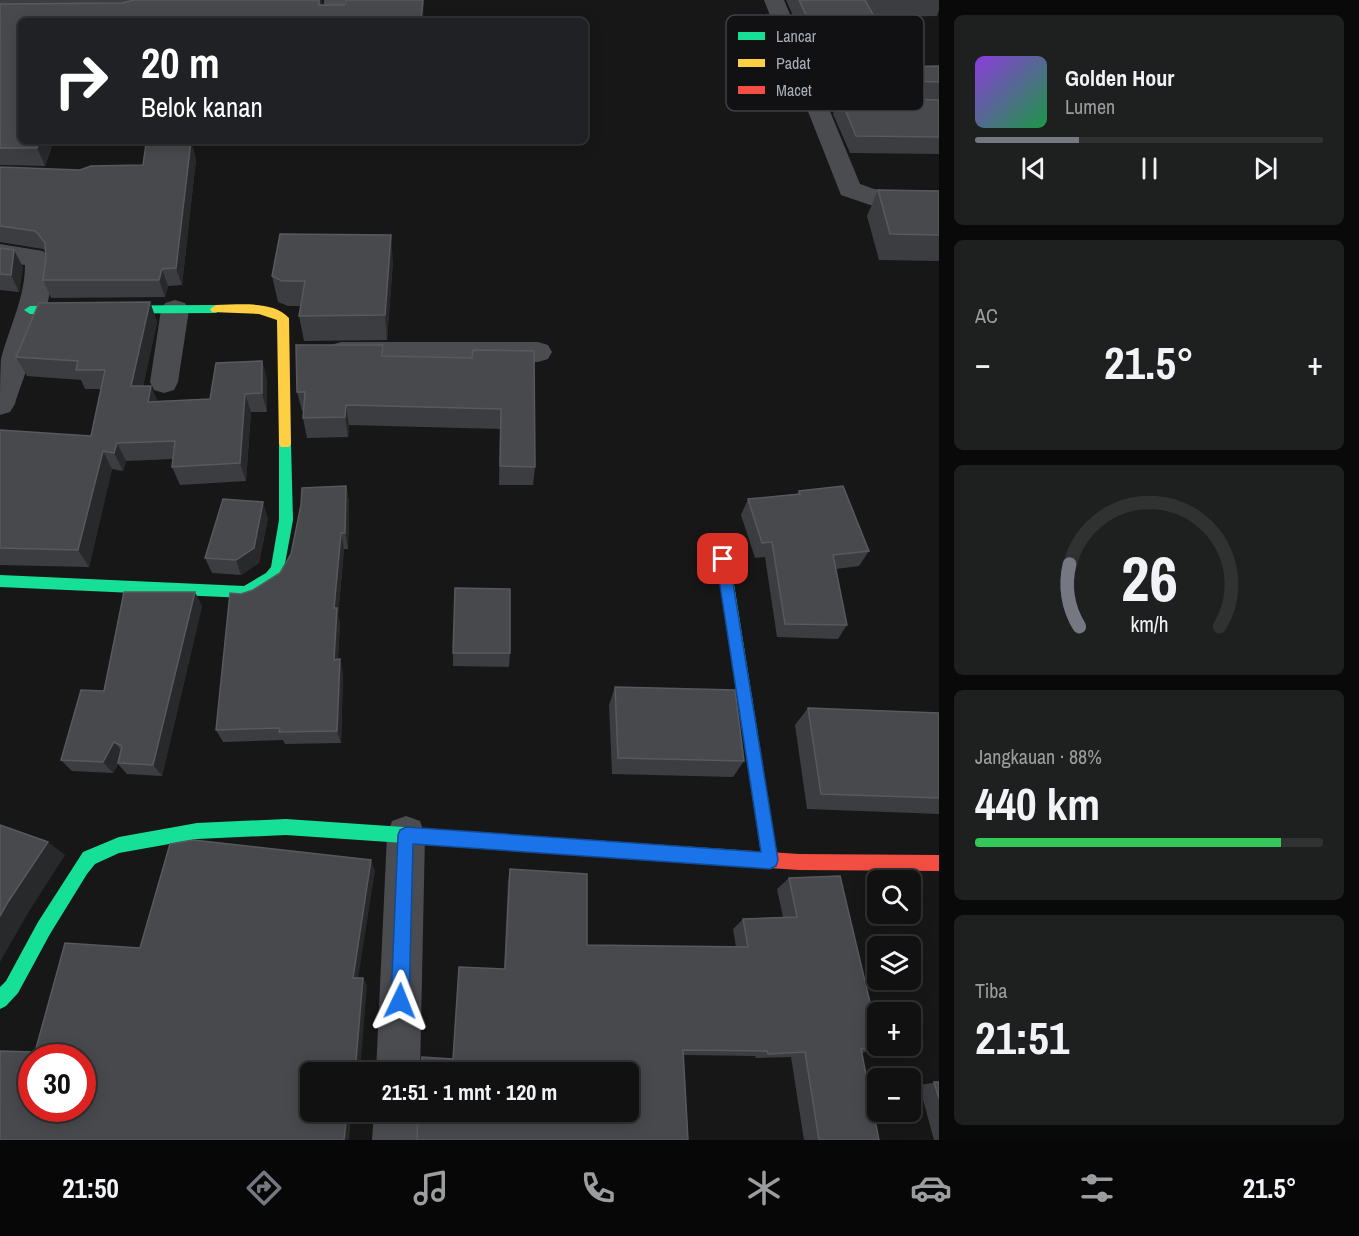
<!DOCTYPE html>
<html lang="id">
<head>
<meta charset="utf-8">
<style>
	:root { --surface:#111; --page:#1e1f1f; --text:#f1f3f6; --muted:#9c9d9f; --line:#303131; --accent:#757880 }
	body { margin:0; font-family:"Archivo Narrow",sans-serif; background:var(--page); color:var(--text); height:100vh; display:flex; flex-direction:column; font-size:22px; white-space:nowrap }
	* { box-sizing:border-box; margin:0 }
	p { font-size:20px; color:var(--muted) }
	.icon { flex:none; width:33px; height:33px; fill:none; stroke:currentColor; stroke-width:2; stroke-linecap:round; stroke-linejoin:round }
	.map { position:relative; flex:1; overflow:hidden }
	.panel { display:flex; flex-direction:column; gap:15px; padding:15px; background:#090909; width:420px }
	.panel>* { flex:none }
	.guide { position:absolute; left:18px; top:18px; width:570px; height:126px; border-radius:9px; box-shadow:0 3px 15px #0003,0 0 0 2px var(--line); background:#202124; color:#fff; overflow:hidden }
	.tools { position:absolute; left:867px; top:870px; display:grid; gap:12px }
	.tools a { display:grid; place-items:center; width:54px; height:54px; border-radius:9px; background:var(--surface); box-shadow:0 3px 15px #0003,0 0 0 2px var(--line); font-size:30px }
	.speed { position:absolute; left:18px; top:1044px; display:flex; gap:12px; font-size:30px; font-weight:700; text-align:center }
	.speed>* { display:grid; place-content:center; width:78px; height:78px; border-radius:50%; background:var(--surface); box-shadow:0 3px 15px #0003,0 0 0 2px var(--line); line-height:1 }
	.speed .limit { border:9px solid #d22; background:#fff; color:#111 }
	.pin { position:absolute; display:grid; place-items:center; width:51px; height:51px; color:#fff; margin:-26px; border-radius:12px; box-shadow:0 3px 9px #0006 }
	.me { position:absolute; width:66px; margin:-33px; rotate:2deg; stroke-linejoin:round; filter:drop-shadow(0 0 4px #0008) }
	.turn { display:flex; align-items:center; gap:21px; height:126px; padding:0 24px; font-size:27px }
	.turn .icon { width:78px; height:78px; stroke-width:2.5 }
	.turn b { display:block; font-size:42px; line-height:51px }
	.big { font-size:45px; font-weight:700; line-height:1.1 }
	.panel .widget { flex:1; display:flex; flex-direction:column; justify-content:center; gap:9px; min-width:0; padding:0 21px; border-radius:9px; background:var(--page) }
	.panel .dial { align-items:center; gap:0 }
	.dial svg { height:156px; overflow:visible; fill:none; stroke:var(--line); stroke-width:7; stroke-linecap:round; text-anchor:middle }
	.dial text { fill:var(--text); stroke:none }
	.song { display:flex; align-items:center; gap:18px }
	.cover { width:72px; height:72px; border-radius:9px; background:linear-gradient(135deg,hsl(270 70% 55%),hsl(140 70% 35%)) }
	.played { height:6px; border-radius:3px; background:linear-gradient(90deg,var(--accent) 30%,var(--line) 30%) }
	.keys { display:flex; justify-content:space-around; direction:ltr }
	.heat { display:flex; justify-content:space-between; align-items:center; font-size:33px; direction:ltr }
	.charge { height:9px; border-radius:4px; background:linear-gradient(90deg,#34c759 88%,var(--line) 0) }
	.trip { position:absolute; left:300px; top:1062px; width:339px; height:60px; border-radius:9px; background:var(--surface); box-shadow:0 3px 15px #0003,0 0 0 2px var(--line); font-weight:700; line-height:60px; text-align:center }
	.tab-bar { display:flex; height:96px; justify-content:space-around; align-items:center; background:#070707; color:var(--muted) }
	.tab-bar .icon { width:42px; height:42px }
	.tab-bar .on { color:var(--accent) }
	.tab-bar b { font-size:27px; color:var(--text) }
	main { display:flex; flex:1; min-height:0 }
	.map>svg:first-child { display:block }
</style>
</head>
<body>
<main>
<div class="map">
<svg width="939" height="1140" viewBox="0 0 939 1140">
	<rect width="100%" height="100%" fill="#171717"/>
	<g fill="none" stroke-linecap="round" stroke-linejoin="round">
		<g fill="#4b4c50" fill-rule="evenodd">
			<path d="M324,0H344L345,21H323Z"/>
			<path d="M764,0H784L860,184L874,189L939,196V212L870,205L841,195Z"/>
			<path d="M0,244L43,251C46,254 50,258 51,263C59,289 24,375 15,404L10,412L0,415C0,398 0,376 1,359C9,328 25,298 25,265L0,262Z"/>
			<path d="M175,300L185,303L189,310L178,382L174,390L164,393L154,390L150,382L161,310L165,303Z"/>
			<path d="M341,342H538L548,345L552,352L548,359L538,362H341L331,359L327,352L331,345Z"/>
			<path d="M406,816L420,821L425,835L420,1072H376L387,835L392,821Z"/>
			<path d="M374,1112H418V1140H372Z"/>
		</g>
		<g fill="#16e098" fill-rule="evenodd">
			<path d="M216,305L222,309L216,313L30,314L24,310L30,306Z"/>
			<path d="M285,439L291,444L293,520L284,569L276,581L246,598L0,587V575L244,586L266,573L271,567L279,520V444Z"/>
			<path d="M723,553L728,555L730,559L778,860L776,866L770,868L764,866L762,860L716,559L718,555Z"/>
			<path d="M286,819L739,850L745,852L747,858L745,864L739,866L286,835L197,839L119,853L95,864L87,874L50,934L18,993L6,1006L0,1009V987L6,981L38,922L83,852L119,837L197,823Z"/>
		</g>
		<path fill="#ffcf43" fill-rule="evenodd" d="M216,305C238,305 273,300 289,318L291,444L289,447H281L279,444L277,320L259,314L212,312L210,309Z"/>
		<path fill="#f24e42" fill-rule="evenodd" d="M739,850L799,854L939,855V871L799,870L739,866L733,864L731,858L733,852Z"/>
	</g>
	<g fill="#3c3d40">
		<path d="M0,0H322V5L423,21H21L54,141L45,166L0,165Z"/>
		<path d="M786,0H939V10L937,16L875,17L902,67L939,66V100L829,96Z"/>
		<path d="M840,97L939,100V154L850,153L833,114Z"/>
		<path d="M191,141L196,159L182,285L168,286L165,297L51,298L43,280L46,258L45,251L43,249L0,242V167L80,170L143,165Z"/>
		<path d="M878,190L939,191V261L879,260L867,216Z"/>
		<path d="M0,248L23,267L19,292L0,290Z"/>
		<path d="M393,261L387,340L304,341L299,316L301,306H288L278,302L272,276Z"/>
		<path d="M150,302L157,322L143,386L158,401L210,399L262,361L267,380V412H251L246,481L180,485L172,467L173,459L126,461L123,471L112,469L89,567L0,565V430L91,436L101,389H85L81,380L27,376L16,357Z"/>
		<path d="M384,356L472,358L535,467L533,485H499L500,429L349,425L348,437L307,438L303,418V411H302L297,392Z"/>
		<path d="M346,486L349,502L348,549H344L338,616L340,623L338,659L343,673L341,743L285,744L283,740L223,742L216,730L241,594L253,590L280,573L291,554Z"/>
		<path d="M799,491L869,551L859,566L836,569L847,625L838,639L777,637L765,557L755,558L741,515L748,499L797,494Z"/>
		<path d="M268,518L259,563L241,575L212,573L205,558Z"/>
		<path d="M202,606L162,776L127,774L118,764L113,773L72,771L61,760L104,691Z"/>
		<path d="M453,653H510L509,667L453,666Z"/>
		<path d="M615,687L744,761L733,777L612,774L609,705Z"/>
		<path d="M808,708L939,713V814L807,809L795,725Z"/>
		<path d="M510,869L587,945L736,947L733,929L743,919L783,917L777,889L789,878L881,1048L862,1053L879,1140H804L791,1057L756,1058L755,1056L683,1055L453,1059L504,969L508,880Z"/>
		<path d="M939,1082V1140H934L919,1085Z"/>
	</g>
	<g fill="#28292a">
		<path d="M319,0H322V19L319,5Z"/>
		<path d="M423,0H424L423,21H421Z"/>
		<path d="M40,141H54L45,166L37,148Z"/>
		<path d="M191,141L196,159L182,285L176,268Z"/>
		<path d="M391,235L393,261L387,340L385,315Z"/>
		<path d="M14,250L23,267L19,292L11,275Z"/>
		<path d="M162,269L168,286L165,297L159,280Z"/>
		<path d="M150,302L157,322L139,405L131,386Z"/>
		<path d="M262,361L267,380V412L262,393Z"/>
		<path d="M151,386L159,404L148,402Z"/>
		<path d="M245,394L251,412L246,481L240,463Z"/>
		<path d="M346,405L349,425L348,437L345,417Z"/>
		<path d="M117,443L126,461L123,471L114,453Z"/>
		<path d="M103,451L112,469L89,567L78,550Z"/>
		<path d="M346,486L349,502L348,549L345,533Z"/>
		<path d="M263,502L268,518L259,563L241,575L236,560Z"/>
		<path d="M341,533L344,549L338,616L340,623L337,673L334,660V608Z"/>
		<path d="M195,592L202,606L162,776L153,765Z"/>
		<path d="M340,659L343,673L341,743L337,731Z"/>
		<path d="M114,742L124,754L113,773L103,762Z"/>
		<path d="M48,842L65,855L28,913L0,962V916L8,902Z"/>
		<path d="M371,860L375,871L357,985L353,978Z"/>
		<path d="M363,978L367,985L360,1072H355Z"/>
		<path d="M347,1112H352L349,1140H344Z"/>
	</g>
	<g fill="#48494d" stroke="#57595e" stroke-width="1.5" fill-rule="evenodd">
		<path d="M134,0H319V5H345V0H423L421,21H343V19L256,21H21V141H40L37,148H0V4L122,3Z"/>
		<path d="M799,0H865L902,67L939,66V82L835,78Z"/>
		<path d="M840,97L939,100V137L856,136Z"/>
		<path d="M191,141L176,268L162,269L159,280H43L46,258L45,243L39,235L35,231L0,226V167L80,170L91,166L143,165L146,144Z"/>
		<path d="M878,190L939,191V235L890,234Z"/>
		<path d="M280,234L391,235L385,315L299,316L305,281H282L272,276Z"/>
		<path d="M0,248L14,250L11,275L0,274Z"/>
		<path d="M150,302L131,386H151L148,402L210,399L216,363L262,361V393L245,394L240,463L172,467L175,441L117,443L114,453L103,451L78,550L0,548V430L91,436L105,370H76L78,361L16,357L39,303Z"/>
		<path d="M296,345H383L382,356L472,358L473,350L534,351L535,467L500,466L501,409L346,405L345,417L303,418L305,392H297Z"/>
		<path d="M346,486L345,533H341L334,608H337L334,660L340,659L337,731L279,732L280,728L216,730L230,593L241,594L253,590L280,573L291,554L301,505L302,488Z"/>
		<path d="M843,486L869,551L833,555L847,625L785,624L772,542L762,543L748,499L800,494L799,491Z"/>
		<path d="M223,499L263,502L254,548L236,560L205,558Z"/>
		<path d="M455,588L510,589V653H453Z"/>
		<path d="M124,592H195L153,765L118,763L122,746L114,742L103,762L61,760L81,690L104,691Z"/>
		<path d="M615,687L735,690L744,761L618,758Z"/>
		<path d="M808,708L939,713V798L821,794Z"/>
		<path d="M0,825L48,842L8,902L0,916Z"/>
		<path d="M193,840L371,860L353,978H363L355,1072H310V1112H347L344,1140H0V1051L35,1052L65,943L140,948L170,844ZM32,1058H82V1108H32Z"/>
		<path d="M510,869L587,874V945L748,947L743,919L797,917L789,878L840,876L878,1036V1046H880L881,1048L861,1049L879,1140H819L805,1052L768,1054L767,1051L683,1050L688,1140H417L418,1112H628V1072H421L422,1057L453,1059L459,967L505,969Z"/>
		<path d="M934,1082H939V1099Z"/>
	</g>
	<path fill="#1a73e8" stroke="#114b97" stroke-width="1.5" d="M723,553L727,555L729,559L778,860L776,866L770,869L413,844L409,1001L406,1007L400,1010L394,1007L391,1001L398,835L400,830L406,827L761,852L716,559L718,555Z"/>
	<rect x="726" y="15" width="198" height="96" rx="9" fill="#111113" stroke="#3e4045" stroke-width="1.5"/>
	<rect x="738" y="32" width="27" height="8" fill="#16e098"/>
	<rect x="738" y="59" width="27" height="8" fill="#ffcf43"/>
	<rect x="738" y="86" width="27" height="8" fill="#f24e42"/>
	<g font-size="16" fill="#a8adb8">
		<text x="776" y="42">Lancar</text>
		<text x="776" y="69">Padat</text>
		<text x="776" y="96">Macet</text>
	</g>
</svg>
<div class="tools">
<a><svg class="icon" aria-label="search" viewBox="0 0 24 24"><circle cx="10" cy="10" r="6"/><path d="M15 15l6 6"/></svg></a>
<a><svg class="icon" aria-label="layers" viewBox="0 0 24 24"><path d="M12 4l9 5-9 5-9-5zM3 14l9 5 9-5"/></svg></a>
<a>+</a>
<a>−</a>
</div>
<div class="speed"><div class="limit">30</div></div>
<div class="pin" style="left:723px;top:559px;background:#d93025"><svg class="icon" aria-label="arrive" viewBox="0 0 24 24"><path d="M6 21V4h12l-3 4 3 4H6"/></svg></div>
<svg class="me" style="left:400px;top:1001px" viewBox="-20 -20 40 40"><path d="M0-17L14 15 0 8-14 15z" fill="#1a73e8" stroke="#fff" stroke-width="4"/></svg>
<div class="trip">21:51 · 1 mnt · 120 m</div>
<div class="guide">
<div class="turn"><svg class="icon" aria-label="right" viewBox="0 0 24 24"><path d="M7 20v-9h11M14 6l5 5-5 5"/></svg><div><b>20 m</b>Belok kanan</div></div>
</div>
</div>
<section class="panel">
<div class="widget">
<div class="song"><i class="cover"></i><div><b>Golden Hour</b><p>Lumen</p></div></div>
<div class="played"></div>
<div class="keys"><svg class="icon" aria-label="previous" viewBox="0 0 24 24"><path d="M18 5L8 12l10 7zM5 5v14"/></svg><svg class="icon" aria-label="pause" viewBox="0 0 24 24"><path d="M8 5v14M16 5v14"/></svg><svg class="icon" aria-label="next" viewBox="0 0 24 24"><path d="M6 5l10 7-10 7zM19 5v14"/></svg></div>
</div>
<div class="widget"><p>AC</p>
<div class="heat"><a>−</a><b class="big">21.5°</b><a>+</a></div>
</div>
<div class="widget dial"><svg viewBox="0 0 100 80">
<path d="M14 69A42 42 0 1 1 86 69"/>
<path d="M14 69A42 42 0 0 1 9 37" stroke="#757880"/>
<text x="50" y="56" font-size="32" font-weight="700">26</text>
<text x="50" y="72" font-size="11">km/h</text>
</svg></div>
<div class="widget"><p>Jangkauan · 88%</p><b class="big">440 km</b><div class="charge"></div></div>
<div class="widget"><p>Tiba</p><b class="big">21:51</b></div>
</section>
</main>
<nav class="tab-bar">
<b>21:50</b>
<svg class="icon on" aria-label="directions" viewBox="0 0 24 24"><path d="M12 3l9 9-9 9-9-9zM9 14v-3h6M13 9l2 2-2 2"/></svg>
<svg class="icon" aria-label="music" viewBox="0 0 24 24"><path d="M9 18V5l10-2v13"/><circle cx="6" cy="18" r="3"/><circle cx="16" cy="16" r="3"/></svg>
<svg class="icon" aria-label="phone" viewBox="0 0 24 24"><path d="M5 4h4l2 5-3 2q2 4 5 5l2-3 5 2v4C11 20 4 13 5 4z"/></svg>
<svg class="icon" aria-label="climate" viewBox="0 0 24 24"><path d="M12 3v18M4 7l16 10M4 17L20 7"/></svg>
<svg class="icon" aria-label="car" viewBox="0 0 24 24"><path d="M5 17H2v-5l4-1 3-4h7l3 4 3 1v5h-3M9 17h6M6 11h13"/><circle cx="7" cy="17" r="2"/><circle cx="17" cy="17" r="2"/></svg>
<svg class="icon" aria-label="filters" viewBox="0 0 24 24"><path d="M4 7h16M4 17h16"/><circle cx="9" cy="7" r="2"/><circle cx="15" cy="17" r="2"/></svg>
<b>21.5°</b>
</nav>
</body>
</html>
